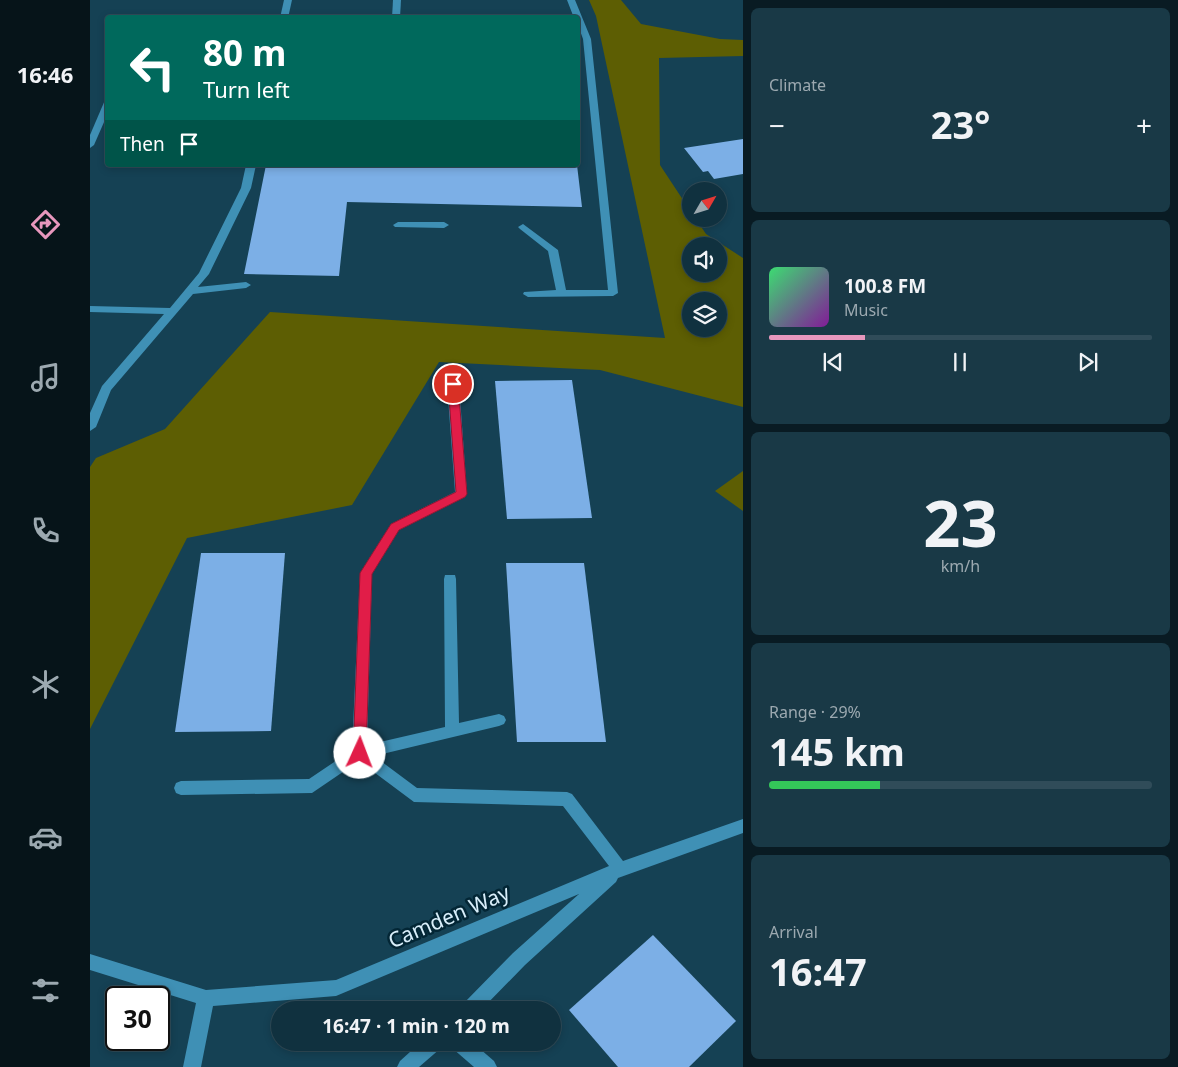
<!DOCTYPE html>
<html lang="en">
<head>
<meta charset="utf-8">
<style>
	:root { --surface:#10313f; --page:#193946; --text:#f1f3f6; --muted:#9ca9b0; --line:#304c59; --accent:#e797bd }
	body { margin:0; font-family:"Noto Sans",sans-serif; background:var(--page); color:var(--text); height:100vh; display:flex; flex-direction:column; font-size:19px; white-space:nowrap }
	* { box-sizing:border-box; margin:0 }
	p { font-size:16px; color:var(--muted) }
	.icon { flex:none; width:28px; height:28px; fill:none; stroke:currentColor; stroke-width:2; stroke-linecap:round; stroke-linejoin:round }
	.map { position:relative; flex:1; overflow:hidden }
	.side { display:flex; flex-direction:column; gap:8px; padding:8px; background:#091b23; width:435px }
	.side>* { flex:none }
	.hud { position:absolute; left:15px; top:15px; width:475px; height:152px; border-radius:5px; box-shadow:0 2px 8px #0003,0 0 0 1px var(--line); background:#00695c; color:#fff; overflow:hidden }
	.needle { width:32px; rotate:51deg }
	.buttons { position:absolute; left:592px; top:182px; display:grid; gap:10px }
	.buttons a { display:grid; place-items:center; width:45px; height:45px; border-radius:50%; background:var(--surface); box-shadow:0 2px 8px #0003,0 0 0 1px var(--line); font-size:25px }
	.speed { position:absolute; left:15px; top:986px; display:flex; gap:10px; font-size:25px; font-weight:700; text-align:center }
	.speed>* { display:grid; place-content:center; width:65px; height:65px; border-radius:50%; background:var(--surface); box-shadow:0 2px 8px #0003,0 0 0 1px var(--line); line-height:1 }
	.speed .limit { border:2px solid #111; border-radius:8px; background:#fff; color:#111 }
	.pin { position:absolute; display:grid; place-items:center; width:42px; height:42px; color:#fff; margin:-21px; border:2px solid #fff; border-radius:50%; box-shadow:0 1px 5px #0007 }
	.me { position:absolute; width:55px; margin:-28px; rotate:2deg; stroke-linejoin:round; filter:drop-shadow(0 0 4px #0008) }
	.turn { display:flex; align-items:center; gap:18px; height:105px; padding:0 15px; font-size:22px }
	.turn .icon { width:65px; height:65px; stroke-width:2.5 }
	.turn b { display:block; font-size:35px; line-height:42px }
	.then { display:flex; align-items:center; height:48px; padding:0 15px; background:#0003; gap:10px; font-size:19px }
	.big { font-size:38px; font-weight:700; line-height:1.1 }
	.side .tile { flex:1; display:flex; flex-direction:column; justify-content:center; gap:8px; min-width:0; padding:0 18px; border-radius:8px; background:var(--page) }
	.side .dial { align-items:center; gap:0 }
	.dial b { font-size:65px; line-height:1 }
	.song { display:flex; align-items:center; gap:15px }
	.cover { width:60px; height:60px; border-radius:8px; background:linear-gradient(135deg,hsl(140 70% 55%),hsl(290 70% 35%)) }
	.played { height:5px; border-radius:2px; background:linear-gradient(90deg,var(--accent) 25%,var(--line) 25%) }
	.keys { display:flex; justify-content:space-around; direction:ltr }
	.heat { display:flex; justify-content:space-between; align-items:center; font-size:28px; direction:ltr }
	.charge { height:8px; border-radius:4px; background:linear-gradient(90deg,#34c759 29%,var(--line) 0) }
	.trip { position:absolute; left:181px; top:1001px; width:290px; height:50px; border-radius:25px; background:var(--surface); box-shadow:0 2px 8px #0003,0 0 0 1px var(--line); font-weight:700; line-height:50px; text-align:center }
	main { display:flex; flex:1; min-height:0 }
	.tab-bar { display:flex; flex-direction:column; width:90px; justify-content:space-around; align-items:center; background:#061419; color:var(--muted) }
	.tab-bar .icon { width:35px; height:35px }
	.tab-bar .selected { color:var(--accent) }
	.tab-bar b { font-size:22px; color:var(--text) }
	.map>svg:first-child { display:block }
</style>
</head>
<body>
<main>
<nav class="tab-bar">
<b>16:46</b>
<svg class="icon selected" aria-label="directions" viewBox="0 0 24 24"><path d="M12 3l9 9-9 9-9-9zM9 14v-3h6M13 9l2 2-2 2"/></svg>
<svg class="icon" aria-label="music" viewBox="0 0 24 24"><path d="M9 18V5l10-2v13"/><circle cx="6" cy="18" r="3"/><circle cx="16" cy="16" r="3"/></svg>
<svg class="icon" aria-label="phone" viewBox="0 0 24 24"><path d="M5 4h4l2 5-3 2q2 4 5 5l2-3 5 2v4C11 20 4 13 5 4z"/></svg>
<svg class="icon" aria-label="climate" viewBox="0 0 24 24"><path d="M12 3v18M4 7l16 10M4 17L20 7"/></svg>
<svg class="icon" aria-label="car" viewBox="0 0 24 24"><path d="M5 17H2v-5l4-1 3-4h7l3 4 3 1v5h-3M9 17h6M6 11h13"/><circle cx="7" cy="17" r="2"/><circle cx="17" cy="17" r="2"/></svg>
<svg class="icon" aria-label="filters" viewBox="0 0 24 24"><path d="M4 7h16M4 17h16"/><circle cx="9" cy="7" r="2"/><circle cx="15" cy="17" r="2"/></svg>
</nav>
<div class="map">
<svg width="653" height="1067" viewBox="0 0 653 1067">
	<rect width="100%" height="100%" fill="#154154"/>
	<g fill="#5d5e03" fill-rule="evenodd">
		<path d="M499,0H531L551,24L630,39L653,40V56L569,58L570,165L601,212V219H606L616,234L653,258V407L510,370L349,362L262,505L97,538L0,729V467L6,458L75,429L180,312L575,338L506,16ZM601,246H629V274H601ZM601,301H629V329H601Z"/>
		<path d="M653,471V511L625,491Z"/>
	</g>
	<g fill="#7cafe6">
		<path d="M653,139V174L624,179L618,171L613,172L594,148Z"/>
		<path d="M176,165H487L492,207L257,202L249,276L154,274Z"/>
		<path d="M482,380L502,518L417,519L405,381Z"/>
		<path d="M111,553H195L181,731L85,732Z"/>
		<path d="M416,563H494L516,742H427Z"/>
		<path d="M563,935L646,1021L599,1067H528L479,1010Z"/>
	</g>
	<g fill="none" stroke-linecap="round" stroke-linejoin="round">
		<g fill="#3f90b5" fill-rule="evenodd">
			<path d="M194,0H202L198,18H190Z"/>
			<path d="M303,0H311L310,18H302Z"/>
			<path d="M477,0H485L501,39L528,293L523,296L438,297L433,294L434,292L466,290L458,251L430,229L428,227L433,224L468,250L476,290H518L493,39L488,25V18H484Z"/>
			<path d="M15,100H18V113L4,145L0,148V135Z"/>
			<path d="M156,165H166L161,188L119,274L108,287L156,282L161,285L156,288L103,294L21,390L6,427L0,431V413L12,386L74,314L0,312V306L80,308L109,273L151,188Z"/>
			<path d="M308,222H354L359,225L354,228L305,227L303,225Z"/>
		</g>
		<g fill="#3f90b5" fill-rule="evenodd">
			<path d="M363,380L369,384L377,494L375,497L309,530L282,574L277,745L355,727L354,579L355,575H365L366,579L369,723L409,714L414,716L416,720L414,724L409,726L284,756L327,788L477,792L482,794L533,861L653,819V833L528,878L526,882L435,965L391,1010H371L373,1004L423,953L489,894L246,996L123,1006L111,1067H93L106,1003L0,970V954L116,990L246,980L519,866L473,806L324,802L269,761L222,793L91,795L86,793L84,788L86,783L91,781L219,779L262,750L270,573L301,524L365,492L357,384Z"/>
			<path d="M331,1042H353L351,1048L329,1067H307L310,1061Z"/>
			<path d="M360,1042H382L404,1061L407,1067H384L362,1048Z"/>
		</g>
	</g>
	<path fill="#e11d48" stroke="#92132f" d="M363,380L368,384L377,494L375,497L309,530L282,574L276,753L274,757H265L263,753L270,573L301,524L366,492L358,384Z"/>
	<g text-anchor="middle" stroke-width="5" stroke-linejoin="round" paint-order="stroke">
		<g font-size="21" fill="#d8eefa" stroke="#032635">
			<text transform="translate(359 917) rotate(-23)" y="7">Camden Way</text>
		</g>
	</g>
</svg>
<div class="buttons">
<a><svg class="needle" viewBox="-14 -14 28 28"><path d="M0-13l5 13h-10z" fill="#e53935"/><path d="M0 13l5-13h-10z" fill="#9ca9b0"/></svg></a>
<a><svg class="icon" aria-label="sound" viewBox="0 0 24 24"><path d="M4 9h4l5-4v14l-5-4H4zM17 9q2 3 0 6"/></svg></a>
<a><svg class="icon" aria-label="layers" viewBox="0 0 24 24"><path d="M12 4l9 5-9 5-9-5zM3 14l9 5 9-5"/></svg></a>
</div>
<div class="speed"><div class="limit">30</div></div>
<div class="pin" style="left:363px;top:384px;background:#d93025"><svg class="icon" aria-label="arrive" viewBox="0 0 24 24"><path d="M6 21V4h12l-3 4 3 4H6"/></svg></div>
<svg class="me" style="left:270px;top:753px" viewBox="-20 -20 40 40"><circle r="19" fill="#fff"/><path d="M0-13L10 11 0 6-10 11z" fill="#e11d48"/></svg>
<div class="trip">16:47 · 1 min · 120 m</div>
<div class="hud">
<div class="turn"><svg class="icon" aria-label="left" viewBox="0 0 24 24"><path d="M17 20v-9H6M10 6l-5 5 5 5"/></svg><div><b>80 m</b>Turn left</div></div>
<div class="then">Then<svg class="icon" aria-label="arrive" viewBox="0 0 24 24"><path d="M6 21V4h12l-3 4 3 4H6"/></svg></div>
</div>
</div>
<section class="side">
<div class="tile"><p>Climate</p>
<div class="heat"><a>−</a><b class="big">23°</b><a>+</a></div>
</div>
<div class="tile">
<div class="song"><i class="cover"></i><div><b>100.8 FM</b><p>Music</p></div></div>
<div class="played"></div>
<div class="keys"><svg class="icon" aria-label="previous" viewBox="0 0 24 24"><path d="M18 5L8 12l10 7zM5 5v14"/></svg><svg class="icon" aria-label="pause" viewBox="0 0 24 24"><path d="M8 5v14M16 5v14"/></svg><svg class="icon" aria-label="next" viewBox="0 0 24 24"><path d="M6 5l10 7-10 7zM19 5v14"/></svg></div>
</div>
<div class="tile dial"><b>23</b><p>km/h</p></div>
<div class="tile"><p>Range · 29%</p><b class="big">145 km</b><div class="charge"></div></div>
<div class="tile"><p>Arrival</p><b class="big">16:47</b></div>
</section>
</main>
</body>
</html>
